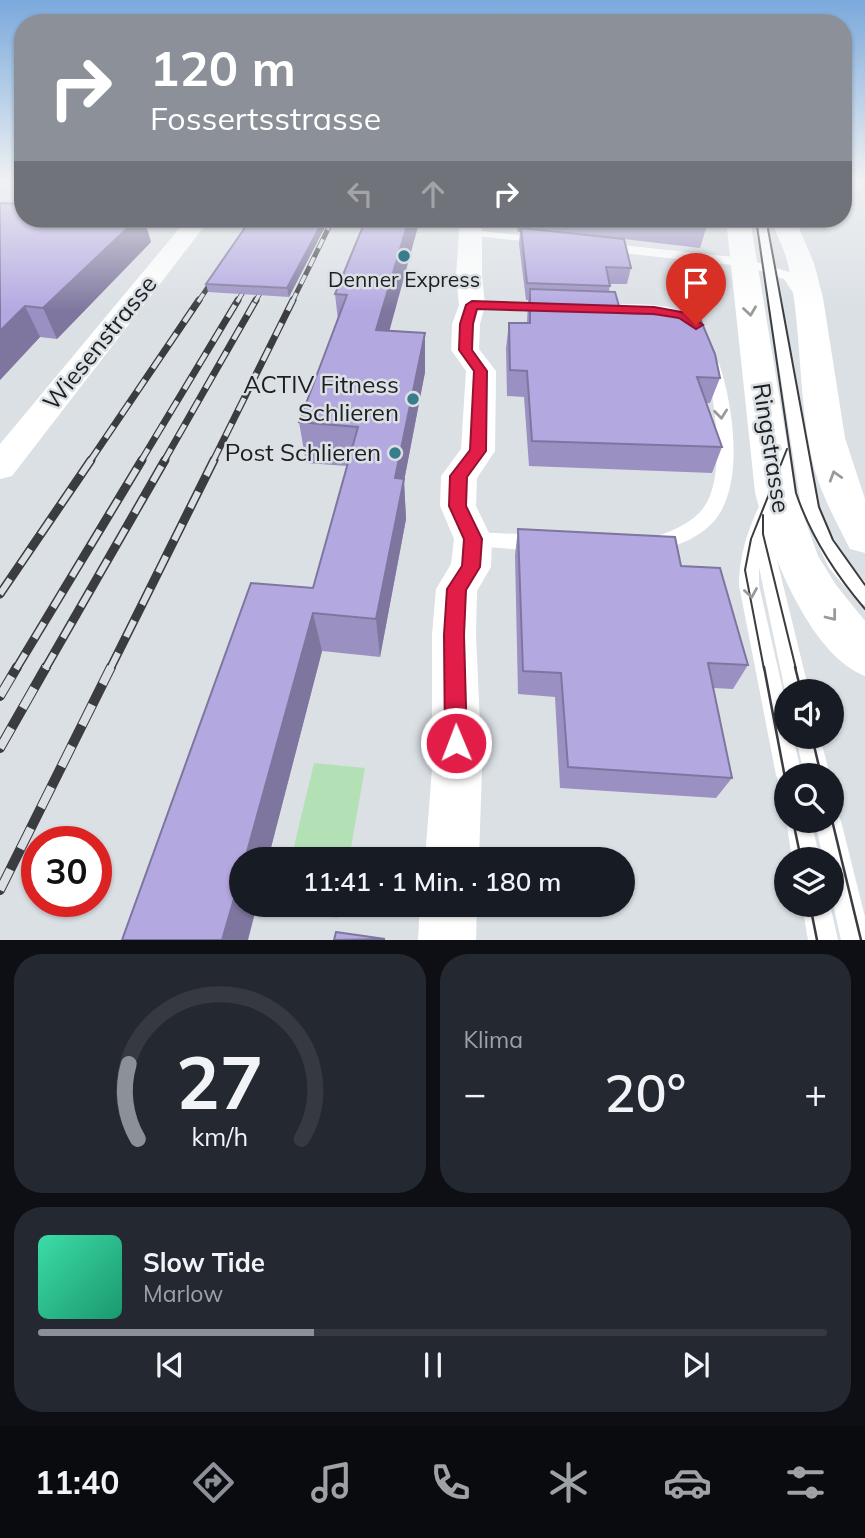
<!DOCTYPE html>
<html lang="de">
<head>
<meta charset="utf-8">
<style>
	:root { --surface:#171b24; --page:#242831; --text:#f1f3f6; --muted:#9ea1a6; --line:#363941; --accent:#8c9099 }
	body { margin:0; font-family:Mulish,sans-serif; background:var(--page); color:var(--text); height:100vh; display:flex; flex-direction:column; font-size:26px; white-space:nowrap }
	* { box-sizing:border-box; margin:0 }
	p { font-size:23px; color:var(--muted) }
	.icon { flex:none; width:38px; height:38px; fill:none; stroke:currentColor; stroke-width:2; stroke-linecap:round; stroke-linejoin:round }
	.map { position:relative; height:940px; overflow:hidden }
	.panel { display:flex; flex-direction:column; gap:14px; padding:14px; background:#0d0f14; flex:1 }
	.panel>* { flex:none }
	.guide { position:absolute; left:14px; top:14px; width:838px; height:214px; border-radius:28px; box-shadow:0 2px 5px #0004; background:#8c9099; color:#fff; overflow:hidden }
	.fabs { position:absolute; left:774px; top:679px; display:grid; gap:14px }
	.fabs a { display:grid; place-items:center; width:70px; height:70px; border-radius:50%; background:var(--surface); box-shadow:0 2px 5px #0004; font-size:35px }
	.speed { position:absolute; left:21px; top:826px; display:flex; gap:14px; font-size:35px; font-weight:700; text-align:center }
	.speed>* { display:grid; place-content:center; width:91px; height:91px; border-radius:50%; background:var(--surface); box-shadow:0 2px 5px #0004; line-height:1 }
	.speed .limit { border:10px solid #d22; background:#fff; color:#111 }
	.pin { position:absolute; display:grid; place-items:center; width:60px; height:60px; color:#fff; margin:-72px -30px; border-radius:50% 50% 50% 0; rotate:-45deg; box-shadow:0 0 7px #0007 }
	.pin .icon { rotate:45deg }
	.me { position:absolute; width:77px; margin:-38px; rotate:359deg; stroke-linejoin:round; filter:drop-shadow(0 0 5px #0008) }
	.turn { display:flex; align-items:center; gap:24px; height:147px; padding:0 21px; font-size:32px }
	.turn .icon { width:91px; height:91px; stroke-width:2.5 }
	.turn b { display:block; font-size:49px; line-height:60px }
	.lanes { display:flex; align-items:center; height:66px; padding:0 21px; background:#0003; justify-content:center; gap:35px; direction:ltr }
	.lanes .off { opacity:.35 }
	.big { font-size:52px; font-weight:600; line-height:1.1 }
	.panel .card { flex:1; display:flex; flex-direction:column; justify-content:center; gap:10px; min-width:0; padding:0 24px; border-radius:28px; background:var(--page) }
	.panel .dial { align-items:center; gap:0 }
	.dial svg { height:182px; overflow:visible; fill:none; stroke:var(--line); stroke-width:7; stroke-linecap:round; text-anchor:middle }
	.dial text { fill:var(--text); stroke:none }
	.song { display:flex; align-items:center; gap:21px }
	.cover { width:84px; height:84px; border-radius:10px; background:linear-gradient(135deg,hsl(160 70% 55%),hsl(160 70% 35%)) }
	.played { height:7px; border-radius:4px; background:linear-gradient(90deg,var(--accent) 35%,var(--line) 35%) }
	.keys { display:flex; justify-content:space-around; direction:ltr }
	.heat { display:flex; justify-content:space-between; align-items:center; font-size:38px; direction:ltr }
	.panel .tiles { flex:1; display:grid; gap:14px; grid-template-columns:1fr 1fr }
	.card:last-child { grid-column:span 2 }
	.trip { position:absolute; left:229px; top:847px; width:406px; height:70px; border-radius:35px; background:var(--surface); box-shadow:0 2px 5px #0004; font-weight:600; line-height:70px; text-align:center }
	.tab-bar { display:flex; height:112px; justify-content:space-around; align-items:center; background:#090b0e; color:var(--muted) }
	.tab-bar .icon { width:49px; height:49px }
	.tab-bar .on { color:var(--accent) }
	.tab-bar b { font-size:32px; color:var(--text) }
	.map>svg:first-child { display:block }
</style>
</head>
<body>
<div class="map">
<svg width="865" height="940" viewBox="0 0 865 940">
	<rect width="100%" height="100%" fill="#dbe0e5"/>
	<g fill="#b4e0b5">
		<path d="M314,763L365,768L349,859H291Z"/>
		<path d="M281,905H340L338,918L279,912Z"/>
	</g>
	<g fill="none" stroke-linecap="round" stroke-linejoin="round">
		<g fill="#fff" fill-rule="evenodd">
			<path d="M755,219H767L776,268L792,273L812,300L805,304L800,303L784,279L777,277L820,512L843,556L865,582V605L858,602L829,568L802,512L764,272L742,266L603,251L597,247L603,243L743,258L763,264Z"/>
			<path d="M471,230L541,237L547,240L541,243L467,235V231Z"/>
			<path d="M472,301L549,303L556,307L549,311L467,308L465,305Z"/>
			<path d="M598,305C632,305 681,298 705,328L698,332C687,329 680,319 668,316C643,311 618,317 593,312V306Z"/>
			<path d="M712,359L719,363C733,405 745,483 715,520C700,538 676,546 654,553L647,550L644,545L647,540C666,533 686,527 700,512C728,484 715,398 705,363Z"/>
			<path d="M772,491L778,493L781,498L769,527L809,691H785L759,567V585L786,704V737H793L802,775H786V786L780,784L776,775L739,585C739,553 750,522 766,493Z"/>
			<path d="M473,532L539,535L546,538L549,543L546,548L539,551L473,546L466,544L463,539L466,534Z"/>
			<path d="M796,737H820L830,775H804Z"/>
			<path d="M831,809L837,812L841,821L865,917V940H841L831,895V859H823L815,821H831Z"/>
			<path d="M786,819L811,821L820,859H792Z"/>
			<path d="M802,905H830L838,940H808Z"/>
		</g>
		<g fill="#fff" fill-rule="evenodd">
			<path d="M187,219H210L12,476L0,479V444Z"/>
			<path d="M460,219H482V275L485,305L480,324L479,349L496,371L495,451L477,478L476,506L492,539L491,567L477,591L476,635L482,769L479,859H425L432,769V635L436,589L451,564L454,539L440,506L441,476L461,449L466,371L451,350L452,324L459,305L456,275Z"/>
			<path d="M420,905H477L476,940H418Z"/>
		</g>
		<g fill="#fff" fill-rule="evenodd">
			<path d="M726,219H750L795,492L818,556L836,585L865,621V676C809,655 768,547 755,492Z"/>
			<path d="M771,219H795L814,263L823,298L845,438L865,499V553L850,549C837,523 823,498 815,471C797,403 803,332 788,264C784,248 776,234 771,219Z"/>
		</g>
		<g stroke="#3a3c3f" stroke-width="2">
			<path d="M756,219L796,493C811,537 835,574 865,609"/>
			<path d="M768,229L819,507L833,540L865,585"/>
			<path d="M763,515V534L796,669"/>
			<path d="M764,669L745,570L751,539L787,449"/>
		</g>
		<g stroke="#3a3c3f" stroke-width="2.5">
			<path d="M764,667L786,783"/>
			<path d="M795,667L801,691"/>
			<path d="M812,737L821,775"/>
			<path d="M831,816L861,940"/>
			<path d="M793,821L801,859"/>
			<path d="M810,905L817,940"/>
		</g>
		<defs>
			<g id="rail-far3">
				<path d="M198,302L218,272"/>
				<path d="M237,302L251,279"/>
				<path d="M255,302L269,277"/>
				<path d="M292,302L333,219"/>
			</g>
			<g id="rail-far2">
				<path d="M90,461L199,300"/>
				<path d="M141,461L238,300"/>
				<path d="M164,461L256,300"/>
				<path d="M213,461L293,300"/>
			</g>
			<g id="rail-far1">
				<path d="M0,594L91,460"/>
				<path d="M16,669L142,460"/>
				<path d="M45,669L165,460"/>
				<path d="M110,669L214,460"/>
			</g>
			<g id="rail">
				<path d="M0,696L17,667"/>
				<path d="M0,748L46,667"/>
				<path d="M0,890L111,667"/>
			</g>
		</defs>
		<use href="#rail-far3" stroke="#3a3c3f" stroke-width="5"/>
		<use href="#rail-far2" stroke="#3a3c3f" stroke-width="7"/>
		<use href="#rail-far1" stroke="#3a3c3f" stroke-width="9"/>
		<use href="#rail" stroke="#3a3c3f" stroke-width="10"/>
		<use href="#rail-far3" stroke="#dbe0e5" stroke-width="3.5" stroke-dasharray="10" stroke-linecap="butt"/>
		<use href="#rail-far2" stroke="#dbe0e5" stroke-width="4.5" stroke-dasharray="14" stroke-linecap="butt"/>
		<use href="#rail-far1" stroke="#dbe0e5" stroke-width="6" stroke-dasharray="18" stroke-linecap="butt"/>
		<use href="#rail" stroke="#dbe0e5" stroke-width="8" stroke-dasharray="23" stroke-linecap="butt"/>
	</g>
	<g fill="#9b90c2">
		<path d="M23,219H144L151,242L57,339L40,337L0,380Z"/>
		<path d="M329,219L289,297L208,292L206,284Z"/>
		<path d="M366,219H420L389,330L425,333V372L404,481L406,519L380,657L322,651L268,859H242L313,588L347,466L306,463L299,422L338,320L335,294Z"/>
		<path d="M505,219H709L700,248L624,239L631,268L627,284H610L609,291L621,313L720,378L710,403H706L722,447L712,473L529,466L524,397L507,396L506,348L509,323H527L528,300H526L519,244L520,232H518L517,228L505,227Z"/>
		<path d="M518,529L681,566L748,665L733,689L713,688L732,778L716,798L560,788L555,697L518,694L515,555Z"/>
	</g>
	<g fill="#7e769e">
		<path d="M137,219H144L151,242L57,339L43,308Z"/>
		<path d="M324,219H329L289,297L287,288Z"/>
		<path d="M409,219H420L379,369L376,330Z"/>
		<path d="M25,306L40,337L0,380V331Z"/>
		<path d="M425,333V372L404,481L406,519L380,657L376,619L395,478Z"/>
		<path d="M313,613L322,651L268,859H245Z"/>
		<path d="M242,871V905H257L248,940H222Z"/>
	</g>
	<g fill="#b4a8e1" stroke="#7e769e" stroke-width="2">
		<path d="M0,203L23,204V219H137L43,308L25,306L0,331Z"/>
		<path d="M251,219H324L287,288L206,284Z"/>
		<path d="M366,219H409L376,330L425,333L395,478L404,479L376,619L313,613L245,859H242V871L222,940H122L251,583L313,588L358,427L299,422L347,295L335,294Z"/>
		<path d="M521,228L624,239L631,268L606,267L610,286L527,283Z"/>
		<path d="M530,289L615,292L621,313L699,316L715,354L720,378L697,377L722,447L532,441L527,371L510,370L509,323H530Z"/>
		<path d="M518,529L675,537L681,566L720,568L748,665L708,663L732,778L568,767L561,673L523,671Z"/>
		<path d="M336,932L385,939L334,940Z"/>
	</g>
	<defs><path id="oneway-chevron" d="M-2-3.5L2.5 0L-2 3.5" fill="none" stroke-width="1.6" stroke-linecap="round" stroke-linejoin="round" transform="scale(1.75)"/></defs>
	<g stroke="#999a9b">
		<use href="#oneway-chevron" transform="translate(750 311) rotate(82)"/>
		<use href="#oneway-chevron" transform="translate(721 414) rotate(84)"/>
		<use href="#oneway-chevron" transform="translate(835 476) rotate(-107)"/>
		<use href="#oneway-chevron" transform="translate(751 593) rotate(81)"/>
		<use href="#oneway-chevron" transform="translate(832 616) rotate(52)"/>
	</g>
	<linearGradient id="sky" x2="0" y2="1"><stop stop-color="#7aa9dc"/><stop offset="0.58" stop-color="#eff1f3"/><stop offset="1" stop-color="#eff1f3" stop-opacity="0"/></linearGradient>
	<rect width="865" height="311" fill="url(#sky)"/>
	<path fill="#e11d48" stroke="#92132f" stroke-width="2" d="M472,301L654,307L687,313L703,325L696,329L679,318L654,314L477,309L473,324L472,350L487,371L486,451L467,477L466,506L482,539L480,567L466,590L464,635L467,743L464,750L456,753L448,750L445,743L444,635L447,589L462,566L464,539L449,506L450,476L470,450L474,371L459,350L460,324L466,305Z"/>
	<g fill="#397c8c" stroke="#dbe0e5" stroke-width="2.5">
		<circle cx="404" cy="256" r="7"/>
		<circle cx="413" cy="399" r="7"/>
		<circle cx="395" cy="453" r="7"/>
	</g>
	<g text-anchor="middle" stroke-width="5" stroke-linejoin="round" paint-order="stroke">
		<g font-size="21" fill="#1c1e20" stroke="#dbe0e5">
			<text x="404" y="287">Denner Express</text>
		</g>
		<g font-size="24" fill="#1c1e20" stroke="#dbe0e5">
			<text transform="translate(100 343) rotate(-51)" y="8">Wiesenstrasse</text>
			<text transform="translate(771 448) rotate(81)" y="8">Ringstrasse</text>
		</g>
		<g font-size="24" fill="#1c1e20" stroke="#dbe0e5" text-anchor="end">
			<text x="399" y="393">ACTIV Fitness<tspan x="399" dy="28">Schlieren</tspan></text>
			<text x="381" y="461">Post Schlieren</text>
		</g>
	</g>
</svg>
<div class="fabs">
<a><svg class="icon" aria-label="sound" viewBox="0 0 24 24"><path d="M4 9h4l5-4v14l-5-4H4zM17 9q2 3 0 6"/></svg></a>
<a><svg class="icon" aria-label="search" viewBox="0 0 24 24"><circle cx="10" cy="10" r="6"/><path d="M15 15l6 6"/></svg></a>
<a><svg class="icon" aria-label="layers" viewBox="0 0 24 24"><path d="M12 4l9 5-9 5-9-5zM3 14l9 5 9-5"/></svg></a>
</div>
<div class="speed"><div class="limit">30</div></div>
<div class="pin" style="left:696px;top:325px;background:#d93025"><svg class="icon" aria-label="arrive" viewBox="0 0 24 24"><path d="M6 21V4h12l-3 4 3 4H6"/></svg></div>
<svg class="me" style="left:456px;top:743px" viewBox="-20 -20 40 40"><circle r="17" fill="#e11d48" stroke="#fff" stroke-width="3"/><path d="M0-11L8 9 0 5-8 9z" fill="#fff"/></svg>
<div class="trip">11:41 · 1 Min. · 180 m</div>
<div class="guide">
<div class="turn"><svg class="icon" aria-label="right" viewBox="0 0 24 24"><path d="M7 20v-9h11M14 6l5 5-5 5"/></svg><div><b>120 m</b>Fossertsstrasse</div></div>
<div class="lanes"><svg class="icon off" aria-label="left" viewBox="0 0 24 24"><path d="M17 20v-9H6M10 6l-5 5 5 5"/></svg><svg class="icon off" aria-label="ahead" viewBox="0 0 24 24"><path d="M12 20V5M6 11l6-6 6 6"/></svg><svg class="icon" aria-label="right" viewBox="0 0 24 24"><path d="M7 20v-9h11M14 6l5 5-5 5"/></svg></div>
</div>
</div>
<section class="panel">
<div class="tiles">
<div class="card dial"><svg viewBox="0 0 100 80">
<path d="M14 69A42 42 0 1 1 86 69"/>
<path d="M14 69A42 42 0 0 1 10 36" stroke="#8c9099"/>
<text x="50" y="56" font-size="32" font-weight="700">27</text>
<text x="50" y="72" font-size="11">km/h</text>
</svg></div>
<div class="card"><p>Klima</p>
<div class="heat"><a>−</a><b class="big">20°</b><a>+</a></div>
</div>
<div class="card">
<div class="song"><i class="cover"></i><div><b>Slow Tide</b><p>Marlow</p></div></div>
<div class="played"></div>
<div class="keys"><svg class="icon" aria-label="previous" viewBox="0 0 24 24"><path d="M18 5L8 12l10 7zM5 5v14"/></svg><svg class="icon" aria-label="pause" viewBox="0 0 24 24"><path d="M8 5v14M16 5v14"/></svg><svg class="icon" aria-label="next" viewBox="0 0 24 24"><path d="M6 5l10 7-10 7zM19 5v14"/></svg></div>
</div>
</div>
</section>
<nav class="tab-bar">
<b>11:40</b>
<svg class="icon on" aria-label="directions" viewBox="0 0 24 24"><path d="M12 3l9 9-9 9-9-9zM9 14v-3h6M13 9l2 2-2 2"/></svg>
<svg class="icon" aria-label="music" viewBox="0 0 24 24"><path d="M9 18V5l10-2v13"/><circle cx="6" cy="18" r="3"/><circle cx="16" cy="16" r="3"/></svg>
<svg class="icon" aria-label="phone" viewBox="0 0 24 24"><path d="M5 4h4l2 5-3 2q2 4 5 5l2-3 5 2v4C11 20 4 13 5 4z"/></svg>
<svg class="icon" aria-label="climate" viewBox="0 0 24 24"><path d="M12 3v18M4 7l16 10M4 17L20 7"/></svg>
<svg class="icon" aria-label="car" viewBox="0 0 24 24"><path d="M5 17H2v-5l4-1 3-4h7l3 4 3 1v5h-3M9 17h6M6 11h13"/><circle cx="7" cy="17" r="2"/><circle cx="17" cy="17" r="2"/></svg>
<svg class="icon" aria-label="filters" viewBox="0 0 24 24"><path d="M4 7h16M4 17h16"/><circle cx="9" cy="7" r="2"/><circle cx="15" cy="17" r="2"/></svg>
</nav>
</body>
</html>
